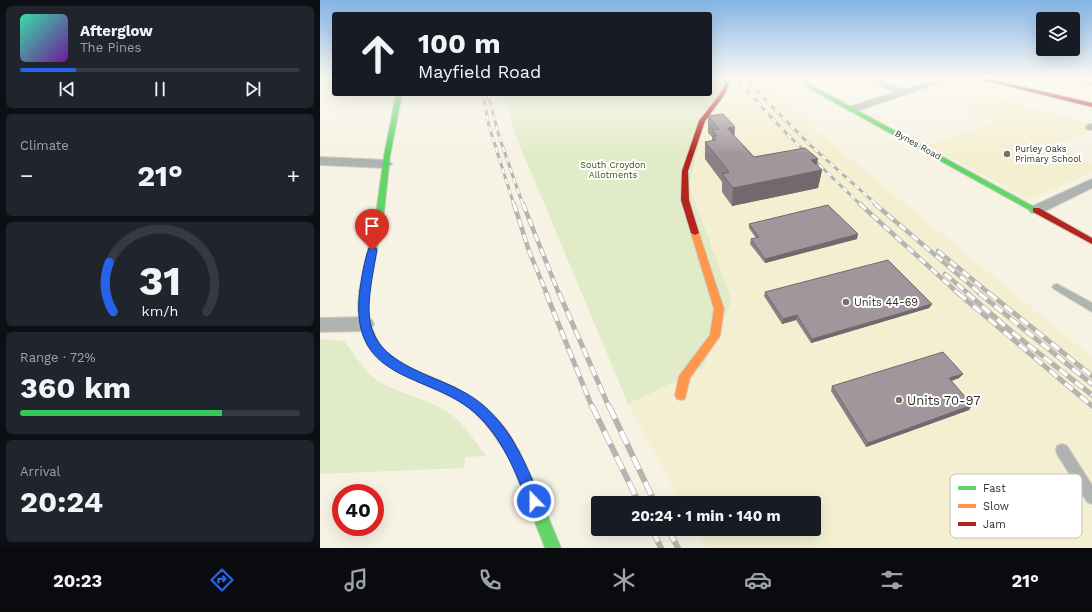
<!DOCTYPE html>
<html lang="en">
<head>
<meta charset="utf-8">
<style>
	:root { --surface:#171b24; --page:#20242c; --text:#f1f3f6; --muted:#9ea1a6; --line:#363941; --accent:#2563eb }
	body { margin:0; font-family:"Work Sans",sans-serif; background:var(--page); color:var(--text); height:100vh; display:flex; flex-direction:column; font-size:15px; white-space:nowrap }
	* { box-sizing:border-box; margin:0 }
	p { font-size:13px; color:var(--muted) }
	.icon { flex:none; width:22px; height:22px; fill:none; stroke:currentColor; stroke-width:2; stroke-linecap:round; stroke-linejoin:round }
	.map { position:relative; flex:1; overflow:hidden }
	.sheet { display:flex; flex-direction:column; gap:6px; padding:6px; background:#0d0f14; width:320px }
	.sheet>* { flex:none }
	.top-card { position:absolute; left:12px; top:12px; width:380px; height:84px; border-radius:4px; box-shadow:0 4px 16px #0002; background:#171b24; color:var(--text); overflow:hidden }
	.fabs { position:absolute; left:716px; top:12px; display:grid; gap:8px }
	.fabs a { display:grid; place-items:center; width:44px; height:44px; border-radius:4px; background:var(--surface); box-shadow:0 4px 16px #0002; font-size:20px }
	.speed { position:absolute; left:12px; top:484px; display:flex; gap:8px; font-size:20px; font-weight:700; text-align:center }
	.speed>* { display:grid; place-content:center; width:52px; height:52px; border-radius:50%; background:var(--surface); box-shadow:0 4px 16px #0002; line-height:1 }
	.speed .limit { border:6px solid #d22; background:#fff; color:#111 }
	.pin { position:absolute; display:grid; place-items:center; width:34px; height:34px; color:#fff; margin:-41px -17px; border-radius:50% 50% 50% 0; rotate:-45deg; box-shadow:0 0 4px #0007 }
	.pin .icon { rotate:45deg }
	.me { position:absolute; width:44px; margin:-22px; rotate:338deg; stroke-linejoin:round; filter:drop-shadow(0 0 3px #0008) }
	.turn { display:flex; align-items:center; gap:14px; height:84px; padding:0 20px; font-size:18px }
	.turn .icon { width:52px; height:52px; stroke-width:2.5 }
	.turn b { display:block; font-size:28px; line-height:34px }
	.big { font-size:30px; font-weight:700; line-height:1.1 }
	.sheet .tile { flex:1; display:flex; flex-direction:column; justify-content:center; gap:6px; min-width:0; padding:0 14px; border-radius:6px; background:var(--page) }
	.sheet .dial { align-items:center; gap:0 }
	.dial svg { height:104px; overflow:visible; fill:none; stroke:var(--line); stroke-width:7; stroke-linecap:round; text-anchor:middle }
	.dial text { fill:var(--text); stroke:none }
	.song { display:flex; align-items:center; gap:12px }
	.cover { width:48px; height:48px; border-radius:6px; background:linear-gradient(135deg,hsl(160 70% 55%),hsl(280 70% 35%)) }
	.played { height:4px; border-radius:2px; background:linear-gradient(90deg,var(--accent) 20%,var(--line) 20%) }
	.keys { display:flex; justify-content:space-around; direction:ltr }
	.heat { display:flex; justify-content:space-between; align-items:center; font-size:22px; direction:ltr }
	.charge { height:6px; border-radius:3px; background:linear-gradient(90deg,#34c759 72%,var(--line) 0) }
	.trip { position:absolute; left:271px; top:496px; width:230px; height:40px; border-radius:4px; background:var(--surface); box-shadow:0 4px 16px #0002; font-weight:700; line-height:40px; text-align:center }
	.tab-bar { display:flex; height:64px; justify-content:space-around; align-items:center; background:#090b0e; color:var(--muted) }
	.tab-bar .icon { width:28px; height:28px }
	.tab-bar .selected { color:var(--accent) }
	.tab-bar b { font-size:18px; color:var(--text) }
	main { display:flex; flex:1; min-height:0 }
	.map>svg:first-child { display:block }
</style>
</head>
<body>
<main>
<section class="sheet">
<div class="tile">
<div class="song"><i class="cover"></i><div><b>Afterglow</b><p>The Pines</p></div></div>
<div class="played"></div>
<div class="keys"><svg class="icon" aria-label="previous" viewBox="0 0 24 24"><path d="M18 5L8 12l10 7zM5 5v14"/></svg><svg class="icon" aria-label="pause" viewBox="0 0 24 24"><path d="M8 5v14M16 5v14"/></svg><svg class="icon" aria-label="next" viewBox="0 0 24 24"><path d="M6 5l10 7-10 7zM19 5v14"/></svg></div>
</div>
<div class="tile"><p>Climate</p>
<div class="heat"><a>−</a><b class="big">21°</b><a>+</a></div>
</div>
<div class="tile dial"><svg viewBox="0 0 100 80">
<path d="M14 69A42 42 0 1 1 86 69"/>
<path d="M14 69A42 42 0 0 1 11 31" stroke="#2563eb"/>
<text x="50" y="56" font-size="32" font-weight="700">31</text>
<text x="50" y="72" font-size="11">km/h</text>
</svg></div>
<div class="tile"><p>Range · 72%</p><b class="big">360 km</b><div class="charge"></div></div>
<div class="tile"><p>Arrival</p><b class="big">20:24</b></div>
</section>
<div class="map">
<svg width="772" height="548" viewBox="0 0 772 548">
	<rect width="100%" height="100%" fill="#f6f3e5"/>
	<g fill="#f5efd2">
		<path d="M406,78H441L455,95L494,129L772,357V548H385L375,529H494V503H361L308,404L383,368L412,300L370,186L385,130L402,99Z"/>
		<path d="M667,96L772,124V131L729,145L772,163V172L709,200L607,145L674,122L638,108Z"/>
	</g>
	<g fill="#e1ebc7">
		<path d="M390,78H406L413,87L402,99L383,130L369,186L412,300L383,368L308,404L196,136L183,94H390Z"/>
		<path d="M0,339L24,341C34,353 42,369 55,379C79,395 110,398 133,416C146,427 156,443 166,456L146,457L143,468L0,474Z"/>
	</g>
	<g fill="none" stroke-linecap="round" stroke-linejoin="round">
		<defs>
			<g id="lane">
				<path d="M737,284L772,303V312L734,289L732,287L734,285Z"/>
				<path d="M742,444L747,446L772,485V504L767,502L737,454L736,450L737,446Z"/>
			</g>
			<g id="street">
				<path d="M545,78H557L584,90L619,78H633L537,111H529L528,109L529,107L575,92Z"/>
				<path d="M772,124V130L767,129L766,127L767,125Z"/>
				<path d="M0,157L66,160L72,164L66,168L0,165Z"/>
				<path d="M772,179V188L721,213H711L709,210L711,207Z"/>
				<path d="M44,317L51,319L54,324L51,329L44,331L0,332V318Z"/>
			</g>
			<g id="fast">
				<path d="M480,78H485L489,84L720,210L719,212H713L485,86Z"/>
				<path d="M76,94H82L70,156L64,213L49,291L48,308L51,327L50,330L46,331L42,330L41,327L38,308L39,291L56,213L64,156Z"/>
				<path d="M194,448L199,450L216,487L241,548H225L188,454L189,450Z"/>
			</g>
			<g id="slow">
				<path d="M754,78H761L772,83V86Z"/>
				<path d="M372,231H375L379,233L404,309L400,336L370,378L365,399L361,400L357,399L355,395L359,376L390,335L394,309L371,233Z"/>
			</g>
			<g id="jam">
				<path d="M401,78H406L409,84L405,94L385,121L368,171L369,200L379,233L375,235L371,233L361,200L362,171L379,121L400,94L405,84Z"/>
				<path d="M655,78H665L772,103V107Z"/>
				<path d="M713,208H719L772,238V244L713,212Z"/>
				<path d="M46,323L50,324C55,334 58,345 67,353C83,366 102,373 121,381C155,395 186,420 200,454L199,458L194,460L189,458C177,438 163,417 142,403C112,383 72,379 50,347C46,341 44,333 41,327L42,324Z"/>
			</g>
		</defs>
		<use href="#lane" stroke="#d1cfc4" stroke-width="2"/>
		<use href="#street" stroke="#d1cfc4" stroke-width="2"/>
		<use href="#fast" stroke="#d1cfc4" stroke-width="2"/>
		<use href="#slow" stroke="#d1cfc4" stroke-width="2"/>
		<use href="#jam" stroke="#d1cfc4" stroke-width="2"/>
		<use href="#lane" fill="#b0b4b1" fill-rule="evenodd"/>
		<use href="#street" fill="#b0b4b1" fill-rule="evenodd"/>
		<use href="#fast" fill="#63d668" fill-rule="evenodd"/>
		<use href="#slow" fill="#ff974d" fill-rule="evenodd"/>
		<use href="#jam" fill="#b3261e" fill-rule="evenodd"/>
		<defs>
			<g id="rail-far3">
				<path d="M415,78L466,133L541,205"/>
				<path d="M424,78L490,145L557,205"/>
				<path d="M163,94L169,126L194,205"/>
				<path d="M168,94L179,136L203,205"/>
			</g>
			<g id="rail-far2">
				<path d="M194,204L209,251L227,294"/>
				<path d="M203,204L239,294"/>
				<path d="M540,204L639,294"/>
				<path d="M555,204L661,294"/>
				<path d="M618,251L670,294"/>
				<path d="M625,274L649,294"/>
			</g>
			<g id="rail-far1">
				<path d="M226,293L272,407"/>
				<path d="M239,293L289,407"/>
				<path d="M638,293L772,406"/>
				<path d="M647,293L692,332L772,395"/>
				<path d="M659,293L772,384"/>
				<path d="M669,293L772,376"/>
			</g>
			<g id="rail">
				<path d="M272,406L319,503"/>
				<path d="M289,406L335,503"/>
				<path d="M332,529L341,548"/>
				<path d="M348,529L358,548"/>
			</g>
		</defs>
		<use href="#rail-far3" stroke="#b5b5ae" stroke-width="3"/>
		<use href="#rail-far2" stroke="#b5b5ae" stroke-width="4.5"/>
		<use href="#rail-far1" stroke="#b5b5ae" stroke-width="5"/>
		<use href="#rail" stroke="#b5b5ae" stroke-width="6"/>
		<use href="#rail-far3" stroke="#fff" stroke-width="2" stroke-dasharray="5.5" stroke-linecap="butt"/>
		<use href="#rail-far2" stroke="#fff" stroke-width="3" stroke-dasharray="8" stroke-linecap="butt"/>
		<use href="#rail-far1" stroke="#fff" stroke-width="3.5" stroke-dasharray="10" stroke-linecap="butt"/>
		<use href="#rail" stroke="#fff" stroke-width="4.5" stroke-dasharray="14" stroke-linecap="butt"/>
	</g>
	<g fill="#8b8187">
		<path d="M388,116L414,136L434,157L496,166L502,170L498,188L412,206L402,192V182L385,159V142L392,141V137L388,133Z"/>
		<path d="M429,224L537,239L445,263L430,244L431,239L436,238L429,228Z"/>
		<path d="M445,292L612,304L609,308L491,343L476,320L462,324L444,296Z"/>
		<path d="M643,374L639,378L631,381L652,405L649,410L546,447L511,391L512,386Z"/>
	</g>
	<g fill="#71696e">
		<path d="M415,127L414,144L407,128Z"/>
		<path d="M498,159L495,171L502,170L498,188L412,206L413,188L491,160Z"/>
		<path d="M538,234L537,239L445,263V259Z"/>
		<path d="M612,304L609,308L491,343L492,339Z"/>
		<path d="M477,315L476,320L462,324L463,319Z"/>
		<path d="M643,374L639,378L626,383L629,378Z"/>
		<path d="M652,405L649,410L546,447L548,443Z"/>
	</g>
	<g fill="#a2969d" stroke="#71696e">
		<path d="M403,114L415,127L407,128L434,157L485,148L498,159L491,160L502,170L413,188L402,174L409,172L385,142L396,140L393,137L397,136L392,130L399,129L388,116Z"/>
		<path d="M508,205L538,234L445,259L431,239L439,237L429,224Z"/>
		<path d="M568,260L612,304L492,339L477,315L463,319L445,292Z"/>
		<path d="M623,352L643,374L629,378L652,405L548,443L512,386Z"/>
	</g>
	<linearGradient id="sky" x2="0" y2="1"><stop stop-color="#83b4e6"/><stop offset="0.5" stop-color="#fbfaf3"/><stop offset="1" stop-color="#fbfaf3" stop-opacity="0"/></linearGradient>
	<rect width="772" height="155" fill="url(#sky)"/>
	<path fill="#2563eb" stroke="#184099" d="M49,248H56L57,250C44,322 38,347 113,378C130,385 149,393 163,405C192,430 207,466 221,501L219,506L214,508L209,506C196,473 182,436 154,412C108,373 33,382 39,299C40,286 44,260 49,248Z"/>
	<g fill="#777467" stroke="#fff" stroke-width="1.5">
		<circle cx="687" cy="154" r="4"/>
		<circle cx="526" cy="302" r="4"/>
		<circle cx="579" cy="400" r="4"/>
	</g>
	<g text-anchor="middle" stroke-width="4" stroke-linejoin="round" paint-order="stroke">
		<g font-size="9" fill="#323023" stroke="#fff">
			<text transform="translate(598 145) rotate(29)" y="3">Bynes Road</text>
		</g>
		<g font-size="9" fill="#323023" stroke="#fff" text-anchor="start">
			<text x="695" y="152">Purley Oaks<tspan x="695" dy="10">Primary School</tspan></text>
		</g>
		<g font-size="9" fill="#3c500f" stroke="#fff">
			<text x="293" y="168">South Croydon<tspan x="293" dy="10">Allotments</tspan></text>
		</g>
		<g font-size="11" fill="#323023" stroke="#fff" text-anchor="start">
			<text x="534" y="306">Units 44-69</text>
		</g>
		<g font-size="13" fill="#323023" stroke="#fff" text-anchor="start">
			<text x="587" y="405">Units 70-97</text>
		</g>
	</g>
	<rect x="630" y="474" width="132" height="64" rx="6" fill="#fff" stroke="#c2c1bd" stroke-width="1"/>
	<rect x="638" y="486" width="18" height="4" fill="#63d668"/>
	<rect x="638" y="504" width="18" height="4" fill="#ff974d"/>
	<rect x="638" y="522" width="18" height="4" fill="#b3261e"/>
	<g font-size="11" fill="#323023">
		<text x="663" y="492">Fast</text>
		<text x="663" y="510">Slow</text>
		<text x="663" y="528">Jam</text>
	</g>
</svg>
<div class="fabs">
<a><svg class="icon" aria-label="layers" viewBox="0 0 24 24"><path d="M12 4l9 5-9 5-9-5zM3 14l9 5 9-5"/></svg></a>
</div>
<div class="speed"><div class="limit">40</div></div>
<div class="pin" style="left:52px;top:250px;background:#d93025"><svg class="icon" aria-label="arrive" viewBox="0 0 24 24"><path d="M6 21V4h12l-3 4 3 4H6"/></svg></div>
<svg class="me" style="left:214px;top:501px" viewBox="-20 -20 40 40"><circle r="17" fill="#2563eb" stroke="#fff" stroke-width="3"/><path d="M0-11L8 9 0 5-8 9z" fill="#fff"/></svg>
<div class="trip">20:24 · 1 min · 140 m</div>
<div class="top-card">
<div class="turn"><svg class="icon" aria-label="ahead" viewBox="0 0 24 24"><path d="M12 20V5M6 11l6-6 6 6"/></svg><div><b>100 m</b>Mayfield Road</div></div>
</div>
</div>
</main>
<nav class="tab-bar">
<b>20:23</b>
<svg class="icon selected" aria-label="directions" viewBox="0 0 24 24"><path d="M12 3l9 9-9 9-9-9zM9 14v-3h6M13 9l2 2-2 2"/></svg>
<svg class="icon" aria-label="music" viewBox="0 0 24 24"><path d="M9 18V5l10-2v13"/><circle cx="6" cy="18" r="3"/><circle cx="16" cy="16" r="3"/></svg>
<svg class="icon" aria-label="phone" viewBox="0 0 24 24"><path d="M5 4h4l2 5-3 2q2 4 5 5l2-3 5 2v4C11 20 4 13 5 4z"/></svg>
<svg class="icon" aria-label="climate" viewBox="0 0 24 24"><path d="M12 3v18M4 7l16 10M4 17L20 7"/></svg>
<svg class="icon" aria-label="car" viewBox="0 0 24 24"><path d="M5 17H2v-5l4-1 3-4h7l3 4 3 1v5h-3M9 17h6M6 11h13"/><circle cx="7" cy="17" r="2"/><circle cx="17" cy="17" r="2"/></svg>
<svg class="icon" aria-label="filters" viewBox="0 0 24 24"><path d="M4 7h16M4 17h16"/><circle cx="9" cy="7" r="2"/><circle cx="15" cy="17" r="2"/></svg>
<b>21°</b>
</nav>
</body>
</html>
